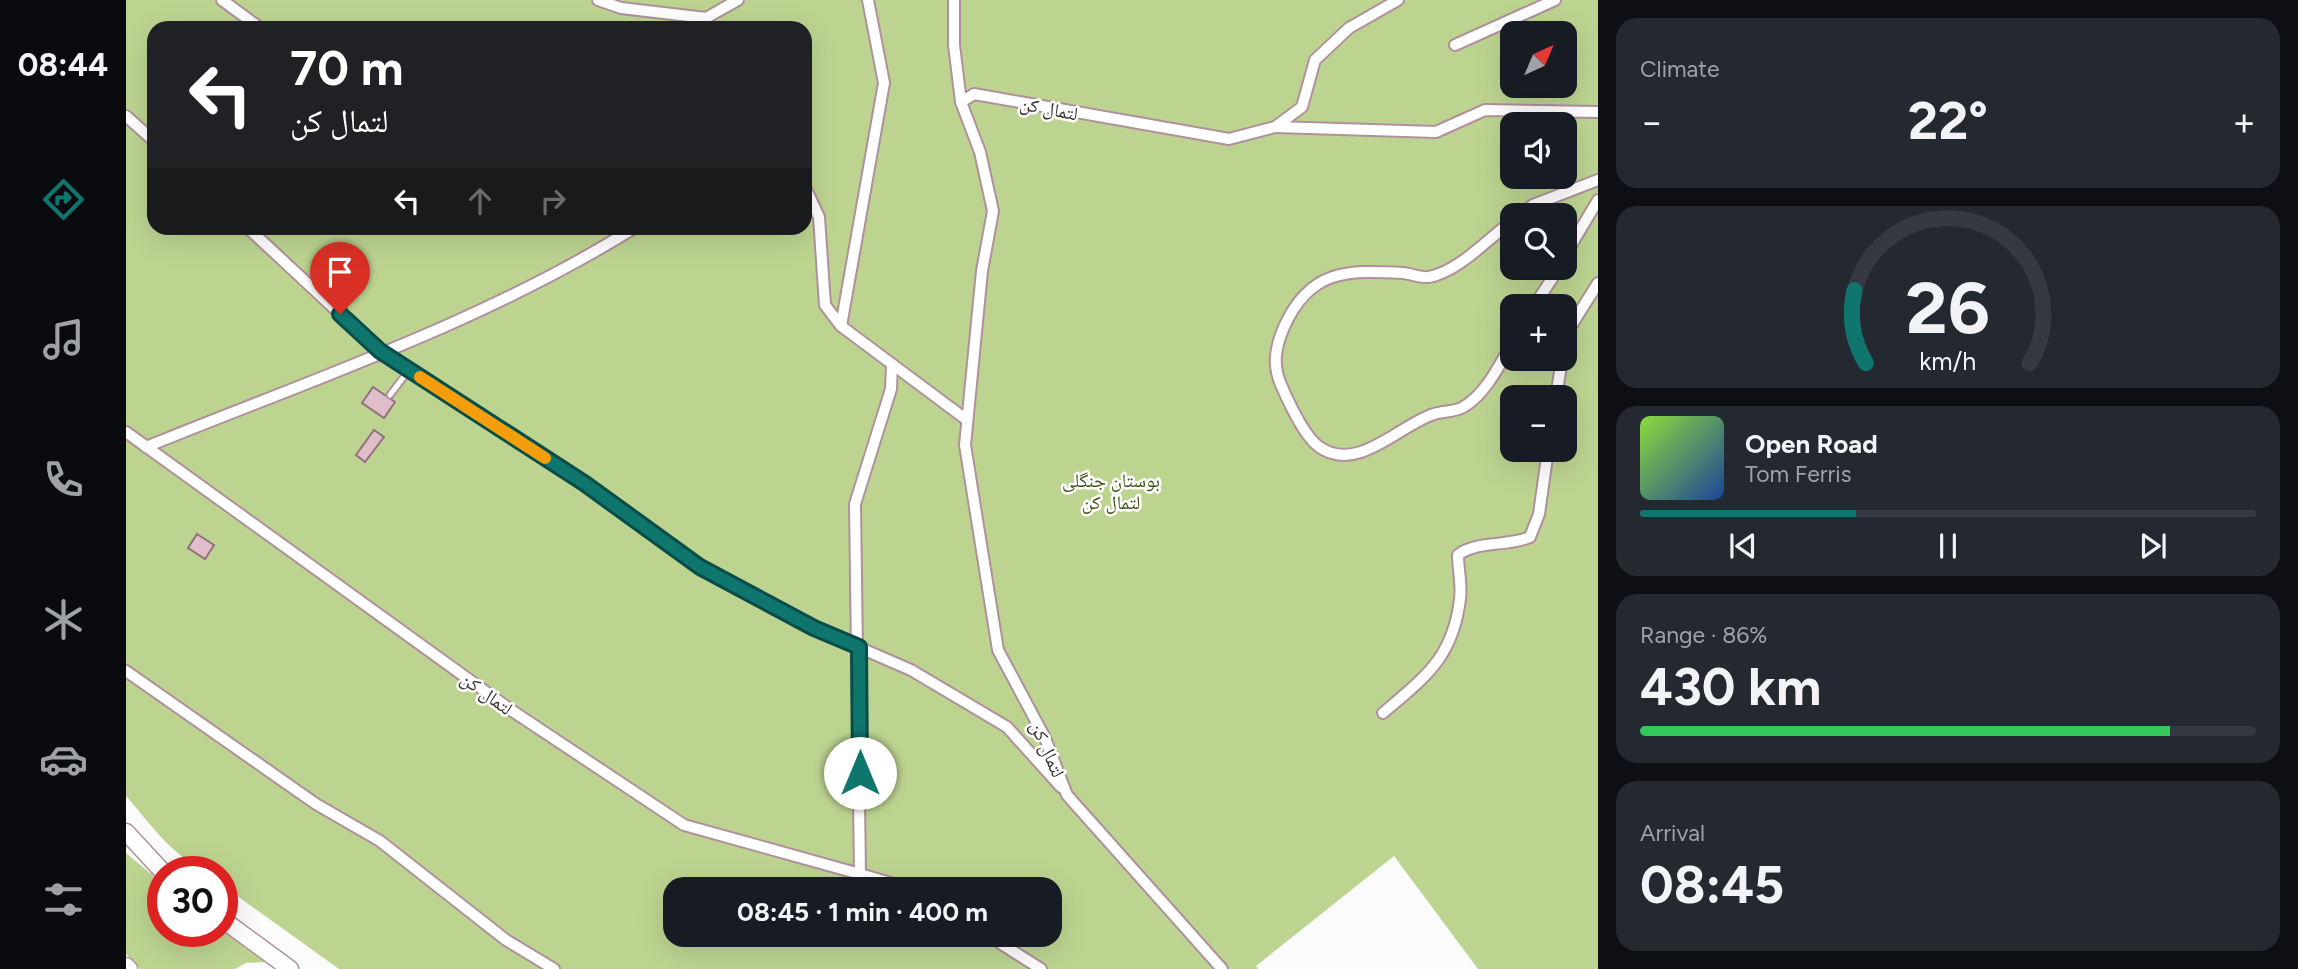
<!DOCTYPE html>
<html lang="en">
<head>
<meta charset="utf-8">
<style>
	:root { --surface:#171b24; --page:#242831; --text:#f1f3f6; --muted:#9ea1a6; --line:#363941; --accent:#0f766e }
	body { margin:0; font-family:Figtree,"Noto Naskh Arabic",sans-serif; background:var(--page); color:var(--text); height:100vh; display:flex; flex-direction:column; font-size:26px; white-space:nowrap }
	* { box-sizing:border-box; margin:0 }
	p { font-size:23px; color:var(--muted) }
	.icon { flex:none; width:38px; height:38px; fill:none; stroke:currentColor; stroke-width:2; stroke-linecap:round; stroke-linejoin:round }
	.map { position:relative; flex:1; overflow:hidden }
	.drawer { display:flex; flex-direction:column; gap:18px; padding:18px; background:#0d0f14; width:700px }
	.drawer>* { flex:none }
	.banner { position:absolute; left:21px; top:21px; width:665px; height:214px; border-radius:21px; box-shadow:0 7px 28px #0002; background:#202124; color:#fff; overflow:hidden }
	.needle { width:46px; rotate:44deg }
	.buttons { position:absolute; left:1374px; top:21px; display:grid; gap:14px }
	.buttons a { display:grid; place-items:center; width:77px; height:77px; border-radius:14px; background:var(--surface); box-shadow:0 7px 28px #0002; font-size:35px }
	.speed { position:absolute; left:21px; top:856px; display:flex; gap:14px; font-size:35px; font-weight:700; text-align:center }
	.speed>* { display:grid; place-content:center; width:91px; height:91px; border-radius:50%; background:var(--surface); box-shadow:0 7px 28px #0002; line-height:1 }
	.speed .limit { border:10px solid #d22; background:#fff; color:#111 }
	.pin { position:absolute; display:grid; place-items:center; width:60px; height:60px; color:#fff; margin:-72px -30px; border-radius:50% 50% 50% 0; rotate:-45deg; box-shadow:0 0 7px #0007 }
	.pin .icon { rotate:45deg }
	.me { position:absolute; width:77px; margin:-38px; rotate:0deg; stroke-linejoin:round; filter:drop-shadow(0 0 5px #0008) }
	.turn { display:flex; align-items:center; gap:24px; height:147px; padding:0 28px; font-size:32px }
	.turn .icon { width:91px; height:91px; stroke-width:2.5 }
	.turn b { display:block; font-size:49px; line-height:60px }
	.lanes { display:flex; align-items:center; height:66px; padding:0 28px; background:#0003; justify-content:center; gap:35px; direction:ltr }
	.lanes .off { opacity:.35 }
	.big { font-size:52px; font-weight:700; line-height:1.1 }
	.drawer .widget { flex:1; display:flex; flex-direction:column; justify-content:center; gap:10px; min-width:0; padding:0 24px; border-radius:21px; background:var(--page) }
	.drawer .dial { align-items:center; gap:0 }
	.dial svg { height:182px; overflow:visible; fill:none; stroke:var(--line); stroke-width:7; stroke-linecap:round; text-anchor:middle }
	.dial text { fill:var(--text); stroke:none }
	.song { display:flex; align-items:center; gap:21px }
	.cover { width:84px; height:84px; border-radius:10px; background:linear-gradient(135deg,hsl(90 70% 55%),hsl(220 70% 35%)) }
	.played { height:7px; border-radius:4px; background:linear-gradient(90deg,var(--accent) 35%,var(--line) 35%) }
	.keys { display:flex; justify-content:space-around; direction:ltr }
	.heat { display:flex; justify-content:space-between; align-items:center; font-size:38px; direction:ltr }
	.charge { height:10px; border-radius:5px; background:linear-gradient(90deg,#34c759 86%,var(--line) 0) }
	.trip { position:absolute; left:537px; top:877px; width:399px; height:70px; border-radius:21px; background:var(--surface); box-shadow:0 7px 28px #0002; font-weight:700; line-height:70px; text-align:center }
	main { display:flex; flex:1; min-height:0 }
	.tab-bar { display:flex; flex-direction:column; width:126px; justify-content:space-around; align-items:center; background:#090b0e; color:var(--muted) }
	.tab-bar .icon { width:49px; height:49px }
	.tab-bar .active { color:var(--accent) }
	.tab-bar b { font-size:32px; color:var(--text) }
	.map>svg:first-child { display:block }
</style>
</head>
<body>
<main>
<nav class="tab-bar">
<b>08:44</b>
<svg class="icon active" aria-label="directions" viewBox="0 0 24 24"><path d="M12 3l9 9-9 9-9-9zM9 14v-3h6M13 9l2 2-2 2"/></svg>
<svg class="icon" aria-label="music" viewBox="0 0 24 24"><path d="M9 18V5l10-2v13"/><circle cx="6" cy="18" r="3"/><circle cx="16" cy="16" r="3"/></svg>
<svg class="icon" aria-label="phone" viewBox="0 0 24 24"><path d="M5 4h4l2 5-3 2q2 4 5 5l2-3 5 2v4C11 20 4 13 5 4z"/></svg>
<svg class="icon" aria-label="climate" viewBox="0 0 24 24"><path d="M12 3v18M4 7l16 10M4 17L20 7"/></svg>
<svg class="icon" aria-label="car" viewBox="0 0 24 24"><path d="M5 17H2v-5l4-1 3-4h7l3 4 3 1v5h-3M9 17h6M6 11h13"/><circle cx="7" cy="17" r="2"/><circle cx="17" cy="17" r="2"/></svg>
<svg class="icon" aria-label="filters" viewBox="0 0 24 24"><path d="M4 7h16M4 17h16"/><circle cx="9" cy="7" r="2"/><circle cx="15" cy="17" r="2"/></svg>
</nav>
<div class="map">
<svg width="1472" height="969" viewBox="0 0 1472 969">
	<rect width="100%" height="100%" fill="#fbfbfb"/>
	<g fill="#bdd491" fill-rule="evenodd">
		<path d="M0,0H1472V969H1352L1268,856L1130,966L1132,969H213L96,885V872C55,871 26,825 0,796ZM28,28H679V228H28ZM1386,33H1438V86H1386ZM1386,124H1438V177H1386ZM1386,215H1438V268H1386ZM1386,306H1438V359H1386ZM1386,397H1438V450H1386ZM550,889H924V934H550Z"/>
		<path d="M0,853L37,884V931H96L141,962L120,963L109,969H14L0,954Z"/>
	</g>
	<g fill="#dfbdc9" stroke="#91727d" stroke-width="2">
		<path d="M247,387L269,402L258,418L236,403Z"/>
		<path d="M248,430L258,437L239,462L230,455Z"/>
		<path d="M71,534L88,545L79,559L62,548Z"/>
	</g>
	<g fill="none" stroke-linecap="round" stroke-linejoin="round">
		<defs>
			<path id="lane" d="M264,395L283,370"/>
			<g id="street">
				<path d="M96,0L134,28"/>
				<path d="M472,0L495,8L580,18L612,0"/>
				<path d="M742,0L758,83L715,326L841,420"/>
				<path d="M828,0V45L835,102"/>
				<path d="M1329,45L1429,0"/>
				<path d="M0,116L28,141"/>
				<path d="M1149,127L1310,132L1359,110L1472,112"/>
				<path d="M679,187L693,217L699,305L715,326"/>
				<path d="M1393,215L1407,205L1472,180"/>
				<path d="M1386,221C1362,239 1333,271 1303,277C1295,278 1286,274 1277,273C1221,270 1184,269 1158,327C1149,348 1146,366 1156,387C1163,403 1178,435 1192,446C1230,475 1273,425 1308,414C1317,411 1331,412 1339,406C1361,392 1374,364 1386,343"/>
				<path d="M122,228L254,351L458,483L574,567L688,628L785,670L881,727L935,787"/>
				<path d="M1438,257L1472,200"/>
				<path d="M1408,306L1433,268"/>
				<path d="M1438,344L1445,326L1472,283"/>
				<path d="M1430,397L1436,359"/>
				<path d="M0,432L385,710L558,825L734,874L729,504L765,389L766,364"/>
				<path d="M20,447C184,380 358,322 508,228"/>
				<path d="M0,671L190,804L254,841L380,940L428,969"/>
				<path d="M1257,713C1299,677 1327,658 1334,599C1336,585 1332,569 1332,555C1352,540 1381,547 1404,537L1413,514L1422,450"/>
				<path d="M734,874L785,889"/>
				<path d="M860,934L915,969"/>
				<path d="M1096,969L941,795L919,738L872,650L839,445L856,271L867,211L854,152L835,102L848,94L1103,139L1149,127L1176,107L1189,60L1223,28L1272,0"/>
			</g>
			<g id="secondary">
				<path d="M0,832L37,872"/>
				<path d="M96,919L164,969"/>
				<path d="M0,966L3,969"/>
			</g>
		</defs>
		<use href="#lane" stroke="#b1909c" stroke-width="9"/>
		<use href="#street" stroke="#b1909c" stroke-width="14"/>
		<use href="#secondary" stroke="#b1909c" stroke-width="19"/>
		<use href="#lane" stroke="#fff" stroke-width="5"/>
		<use href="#street" stroke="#fff" stroke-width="10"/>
		<use href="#secondary" stroke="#fff" stroke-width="16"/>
	</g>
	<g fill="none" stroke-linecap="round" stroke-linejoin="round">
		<defs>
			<path id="route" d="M214,314L254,351L458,483L574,567L688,628L733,647L734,773"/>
		</defs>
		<use href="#route" stroke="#0a4d48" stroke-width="18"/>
		<use href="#route" stroke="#0f766e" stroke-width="12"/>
		<path stroke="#f59e0b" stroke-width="12" d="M294,377L419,458"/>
	</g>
	<g text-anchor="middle" stroke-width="5" stroke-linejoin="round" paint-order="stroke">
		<g font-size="19" fill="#3a2d32" stroke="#fff">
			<text transform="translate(923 108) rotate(11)" y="7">لتمال کن</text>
			<text transform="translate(361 693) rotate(36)" y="7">لتمال کن</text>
			<text transform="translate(922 749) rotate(66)" y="7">لتمال کن</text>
		</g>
		<g font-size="19" fill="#3e5011" stroke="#fff">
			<text x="985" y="487">بوستان جنگلی<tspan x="985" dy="22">لتمال کن</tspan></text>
		</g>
	</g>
</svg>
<div class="buttons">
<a><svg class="needle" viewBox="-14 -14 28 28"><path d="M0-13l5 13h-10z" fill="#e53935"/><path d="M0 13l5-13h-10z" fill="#9ea1a6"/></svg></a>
<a><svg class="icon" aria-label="sound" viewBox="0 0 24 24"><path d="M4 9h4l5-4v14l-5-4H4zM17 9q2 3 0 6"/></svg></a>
<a><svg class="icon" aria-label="search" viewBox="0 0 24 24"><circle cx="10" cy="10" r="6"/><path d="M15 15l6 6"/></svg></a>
<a>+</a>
<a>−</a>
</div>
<div class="speed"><div class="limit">30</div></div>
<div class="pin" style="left:214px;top:314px;background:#d93025"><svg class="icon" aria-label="arrive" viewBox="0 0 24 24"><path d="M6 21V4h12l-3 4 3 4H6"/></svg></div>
<svg class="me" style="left:734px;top:773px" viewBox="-20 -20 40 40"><circle r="19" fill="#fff"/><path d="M0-13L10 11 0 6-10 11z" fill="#0f766e"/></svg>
<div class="trip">08:45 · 1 min · 400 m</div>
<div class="banner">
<div class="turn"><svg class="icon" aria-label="left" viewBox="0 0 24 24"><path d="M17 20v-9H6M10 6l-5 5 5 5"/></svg><div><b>70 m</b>لتمال کن</div></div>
<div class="lanes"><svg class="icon" aria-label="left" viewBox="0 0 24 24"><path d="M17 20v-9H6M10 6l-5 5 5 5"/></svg><svg class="icon off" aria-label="ahead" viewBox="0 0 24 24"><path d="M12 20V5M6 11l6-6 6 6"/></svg><svg class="icon off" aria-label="right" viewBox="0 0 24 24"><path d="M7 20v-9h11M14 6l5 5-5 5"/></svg></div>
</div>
</div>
<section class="drawer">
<div class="widget"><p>Climate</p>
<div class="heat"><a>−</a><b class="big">22°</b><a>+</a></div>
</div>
<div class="widget dial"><svg viewBox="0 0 100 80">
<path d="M14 69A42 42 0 1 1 86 69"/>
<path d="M14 69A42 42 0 0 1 9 37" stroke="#0f766e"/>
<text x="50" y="56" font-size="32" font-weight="700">26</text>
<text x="50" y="72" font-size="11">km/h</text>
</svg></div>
<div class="widget">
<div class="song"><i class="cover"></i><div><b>Open Road</b><p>Tom Ferris</p></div></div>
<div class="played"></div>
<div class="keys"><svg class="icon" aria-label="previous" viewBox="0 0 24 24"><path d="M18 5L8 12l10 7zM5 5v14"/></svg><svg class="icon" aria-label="pause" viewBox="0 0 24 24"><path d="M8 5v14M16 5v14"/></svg><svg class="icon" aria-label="next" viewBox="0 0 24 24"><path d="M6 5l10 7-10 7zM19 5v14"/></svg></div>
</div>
<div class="widget"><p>Range · 86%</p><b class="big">430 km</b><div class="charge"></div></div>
<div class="widget"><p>Arrival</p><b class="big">08:45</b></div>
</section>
</main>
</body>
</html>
